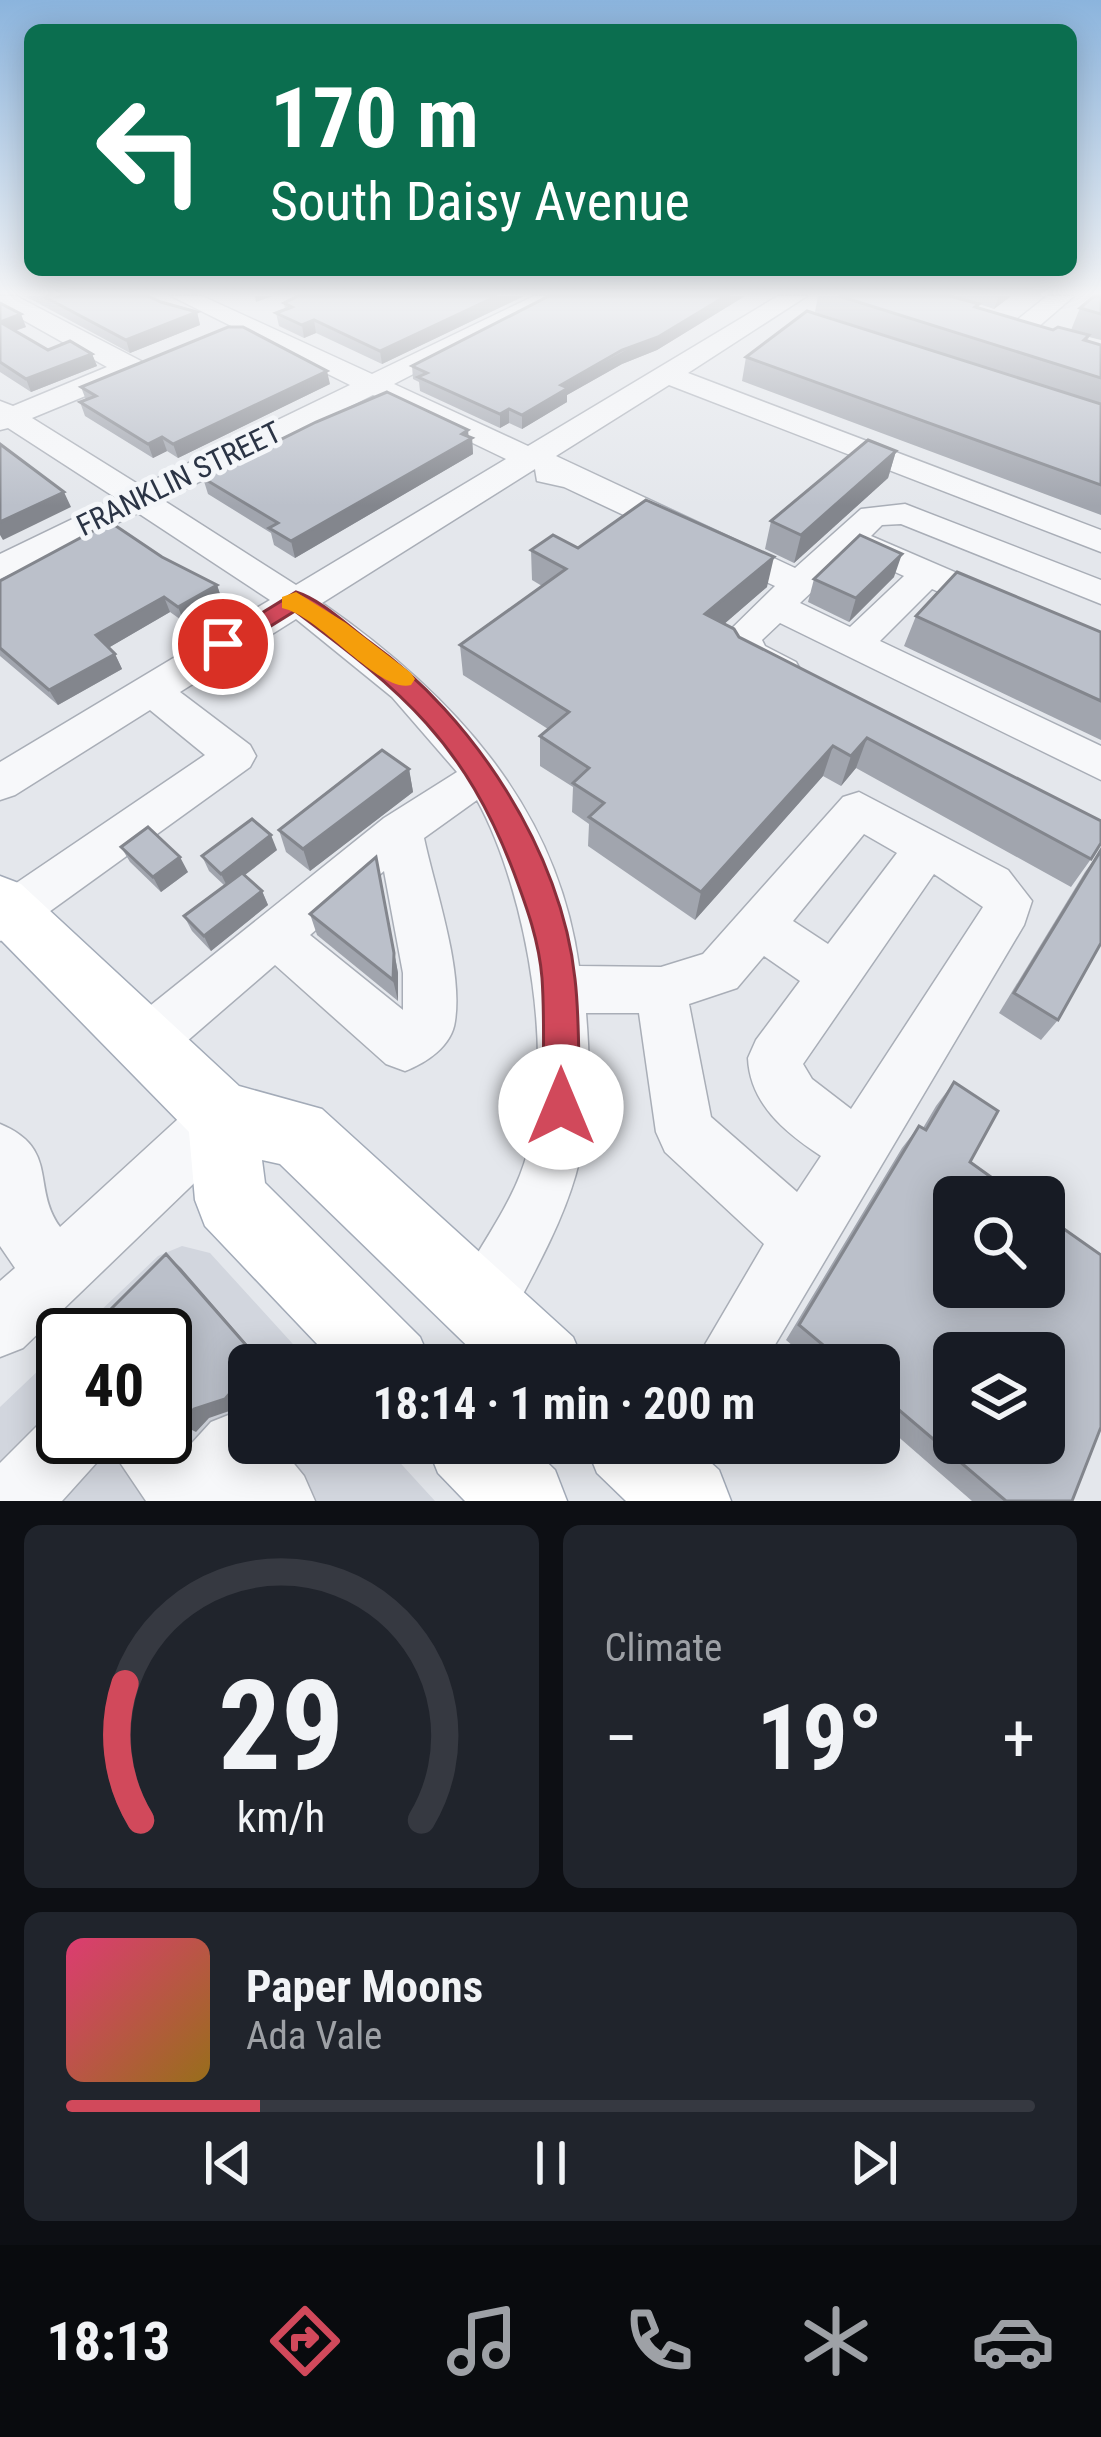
<!DOCTYPE html>
<html lang="en">
<head>
<meta charset="utf-8">
<style>
	:root { --surface:#171b24; --page:#20242c; --text:#f1f3f6; --muted:#9ea1a6; --line:#363941; --accent:#d1495b }
	body { margin:0; font-family:"Roboto Condensed",sans-serif; background:var(--page); color:var(--text); height:100vh; display:flex; flex-direction:column; font-size:45px; white-space:nowrap }
	* { box-sizing:border-box; margin:0 }
	p { font-size:39px; color:var(--muted) }
	.icon { flex:none; width:66px; height:66px; fill:none; stroke:currentColor; stroke-width:2; stroke-linecap:round; stroke-linejoin:round }
	.map { position:relative; height:1501px; overflow:hidden }
	.panel { display:flex; flex-direction:column; gap:24px; padding:24px; background:#0d0f14; flex:1 }
	.panel>* { flex:none }
	.top-card { position:absolute; left:24px; top:24px; width:1053px; height:252px; border-radius:18px; box-shadow:0 6px 30px #0003; background:#0b6e4f; color:#fff; overflow:hidden }
	.buttons { position:absolute; left:933px; top:1176px; display:grid; gap:24px }
	.buttons a { display:grid; place-items:center; width:132px; height:132px; border-radius:18px; background:var(--surface); box-shadow:0 6px 30px #0003; font-size:60px }
	.speed { position:absolute; left:36px; top:1308px; display:flex; gap:24px; font-size:60px; font-weight:700; text-align:center }
	.speed>* { display:grid; place-content:center; width:156px; height:156px; border-radius:50%; background:var(--surface); box-shadow:0 6px 30px #0003; line-height:1 }
	.speed .limit { border:6px solid #111; border-radius:18px; background:#fff; color:#111 }
	.pin { position:absolute; display:grid; place-items:center; width:102px; height:102px; color:#fff; margin:-51px; border:6px solid #fff; border-radius:50%; box-shadow:0 3px 12px #0007 }
	.me { position:absolute; width:132px; margin:-66px; rotate:0deg; stroke-linejoin:round; filter:drop-shadow(0 0 9px #0008) }
	.turn { display:flex; align-items:center; gap:42px; height:252px; padding:0 48px; font-size:54px }
	.turn .icon { width:156px; height:156px; stroke-width:2.5 }
	.turn b { display:block; font-size:84px; line-height:102px }
	.big { font-size:90px; font-weight:700; line-height:1.1 }
	.panel .tile { flex:1; display:flex; flex-direction:column; justify-content:center; gap:18px; min-width:0; padding:0 42px; border-radius:18px; background:var(--page) }
	.panel .dial { align-items:center; gap:0 }
	.dial svg { height:312px; overflow:visible; fill:none; stroke:var(--line); stroke-width:7; stroke-linecap:round; text-anchor:middle }
	.dial text { fill:var(--text); stroke:none }
	.song { display:flex; align-items:center; gap:36px }
	.cover { width:144px; height:144px; border-radius:18px; background:linear-gradient(135deg,hsl(340 70% 55%),hsl(40 70% 35%)) }
	.played { height:12px; border-radius:6px; background:linear-gradient(90deg,var(--accent) 20%,var(--line) 20%) }
	.keys { display:flex; justify-content:space-around; direction:ltr }
	.heat { display:flex; justify-content:space-between; align-items:center; font-size:66px; direction:ltr }
	.panel .tiles { flex:1; display:grid; gap:24px; grid-template-columns:1fr 1fr }
	.tile:last-child { grid-column:span 2 }
	.trip { position:absolute; left:228px; top:1344px; width:672px; height:120px; border-radius:18px; background:var(--surface); box-shadow:0 6px 30px #0003; font-weight:700; line-height:120px; text-align:center }
	.dock { display:flex; height:192px; justify-content:space-around; align-items:center; background:#090b0e; color:var(--muted) }
	.dock .icon { width:84px; height:84px }
	.dock .active { color:var(--accent) }
	.dock b { font-size:54px; color:var(--text) }
	.map>svg:first-child { display:block }
</style>
</head>
<body>
<div class="map">
<svg width="1101" height="1501" viewBox="0 0 1101 1501">
	<rect width="100%" height="100%" fill="#e4e7ec"/>
	<path fill="#d2d6de" d="M182,1246L210,1253L312,1365H249V1443H382L435,1501H0V1407L63,1347V1437H165V1335H75L158,1256Z"/>
	<g fill="none" stroke-linecap="round" stroke-linejoin="round">
		<defs>
			<g id="minor">
				<path d="M0,296H16L141,361L144,367L141,373L32,418L141,486L350,385L171,296H202L372,374L534,296H564L394,384L528,446L778,296H807L688,373L1101,530V552L669,385L556,456L795,568L861,509L905,504L1101,580V604L901,524L882,525L871,536L1101,635V663L932,589L880,641L1101,746V780L780,623L762,640L765,646L796,662L801,671L796,680C764,690 734,665 723,637L775,586L564,487L537,481L535,469L322,603C451,693 557,805 579,966L661,967L703,954L843,797L859,792L1008,870L1032,901L1024,925L763,1365H693L764,1244L665,1152L656,1132L639,1013H586C598,1157 571,1204 505,1328L482,1337L459,1328L450,1305C469,1260 502,1221 520,1175C560,1075 528,893 477,800L424,838C435,890 463,968 455,1021C452,1046 426,1063 405,1071L386,1064L275,965L164,1061L145,1068L126,1061L118,1043L126,1025L384,818L457,772L392,697L296,619L180,692L250,745L256,756L250,767L17,935L0,941V894L205,755L150,710L15,795L0,800V762L270,600L138,513L0,579V554L116,498L8,428L0,430V401L13,406L107,367L0,307ZM373,395L506,459L296,585L163,500ZM853,553L904,576L850,627L800,603ZM864,834L897,853L828,944L793,921ZM384,871L403,973V1010L310,935ZM934,874L983,907L851,1109L812,1079L803,1064ZM764,956L800,981L756,1040L748,1058C750,1104 785,1132 821,1156L797,1192L711,1117L689,1004L737,988Z"/>
				<path d="M1047,296H1074L1030,334H1012L1008,329L1012,324Z"/>
				<path d="M222,1089L242,1097L250,1117L242,1137L23,1348L0,1357V1281L15,1268L0,1246V1124C60,1149 31,1187 60,1227L202,1097Z"/>
				<path d="M63,1407V1437H165V1412L191,1444L211,1422L236,1412L249,1418V1443H277L304,1476L315,1501H146L119,1461L108,1437L98,1461L62,1501H0V1463L50,1413Z"/>
			</g>
			<g id="major">
				<path d="M0,876L21,884L239,1086L322,1109L573,1337L585,1365H487L280,1164L262,1160L265,1183L420,1337L432,1365H337L205,1226L195,1200L189,1132L0,939Z"/>
				<path d="M426,1443H527L555,1470L567,1501H465L438,1473Z"/>
				<path d="M585,1443H689L719,1470L731,1501H626L597,1473Z"/>
			</g>
		</defs>
		<use href="#minor" stroke="#a9aeb7" stroke-width="3"/>
		<use href="#major" stroke="#a3abb8" stroke-width="3"/>
		<use href="#minor" fill="#f7f8fa" fill-rule="evenodd"/>
		<use href="#major" fill="#fff" fill-rule="evenodd"/>
	</g>
	<g fill="#a1a5ae">
		<path d="M25,296H148L161,302L197,312L200,325L130,353Z"/>
		<path d="M298,296H524L382,364L316,333L304,338L279,326L276,313L285,310L284,303Z"/>
		<path d="M549,296H745L657,350L622,364L567,395V402L522,429L509,423L500,428L420,391L419,382L413,379L412,366Z"/>
		<path d="M818,296H1011L994,309L979,304L978,308L1053,330H1071L1080,308L1101,296V340L1089,337L1087,341L1101,345V515L742,381L746,357L940,353L815,312Z"/>
		<path d="M0,303L26,327L15,331L48,350L92,354L97,366L31,392L0,372Z"/>
		<path d="M330,384L178,458L167,451L153,458L85,416L80,402L86,400L81,387Z"/>
		<path d="M468,430V437L472,438L473,454L295,558L274,545L271,533L208,494L203,478Z"/>
		<path d="M896,451L888,478L794,563L765,549L771,521Z"/>
		<path d="M578,548L767,587L724,624L739,637L1091,859L1071,887L856,768L841,786L823,776L695,920L588,846L589,824L572,812L573,787L540,766V736L548,729L463,675L460,645L542,586L532,580L531,550Z"/>
		<path d="M162,557L217,585L222,600L184,622L170,612L108,648L115,654L122,669L58,705L0,656V581Z"/>
		<path d="M894,577L849,622L808,602L814,579Z"/>
		<path d="M916,616L1101,632V740L904,646Z"/>
		<path d="M409,769L413,792L310,871L286,852L279,830Z"/>
		<path d="M121,847L188,872L161,892L130,862Z"/>
		<path d="M277,850L245,875L262,891L268,905L211,951L192,931L184,916L225,886L209,871L202,856Z"/>
		<path d="M1101,850L1058,1020L1041,1040L999,1013L1085,872Z"/>
		<path d="M381,880L398,973V1001L317,935L310,914Z"/>
		<path d="M954,1082L970,1162L1072,1501H972L879,1420V1365H815L786,1340L902,1148L919,1126L923,1128L936,1106Z"/>
	</g>
	<g fill="#83868d">
		<path d="M255,296H273L256,302Z"/>
		<path d="M497,296H524L382,364L380,351Z"/>
		<path d="M726,296H745L657,350L622,364L567,395V402L522,429V415L561,385Z"/>
		<path d="M999,296H1011L994,309Z"/>
		<path d="M197,312L200,325L130,353L126,340Z"/>
		<path d="M21,314L26,327L5,334L0,322Z"/>
		<path d="M314,320L316,333L304,338L302,325Z"/>
		<path d="M92,354L97,366L31,392L26,379Z"/>
		<path d="M327,371L330,384L178,458L173,444Z"/>
		<path d="M509,409V423L500,428V414Z"/>
		<path d="M468,430L469,440L472,438L473,454L295,558L291,541Z"/>
		<path d="M162,437L167,451L153,458L148,444Z"/>
		<path d="M896,451L888,478L794,563L801,535Z"/>
		<path d="M64,492L71,507L3,540L0,535V522Z"/>
		<path d="M902,554L894,577L849,622L856,598Z"/>
		<path d="M774,557L767,587L701,644L705,614Z"/>
		<path d="M217,585L222,600L184,622L178,607Z"/>
		<path d="M164,597L170,612L103,651L96,635Z"/>
		<path d="M115,654L122,669L58,705L49,690Z"/>
		<path d="M867,738L856,768L841,786L851,756Z"/>
		<path d="M833,746L823,776L695,920L701,892Z"/>
		<path d="M409,769L413,792L310,871L303,849Z"/>
		<path d="M271,835L277,850L228,888L221,874Z"/>
		<path d="M180,857L188,872L161,892L153,877Z"/>
		<path d="M376,857L398,973V1001L393,980Z"/>
		<path d="M262,891L268,905L211,951L204,936Z"/>
		<path d="M166,1254L181,1268L265,1365H255Z"/>
		<path d="M249,1371V1396L238,1408L209,1418L196,1432L180,1424L194,1409Z"/>
	</g>
	<g fill="#bbc0ca" stroke="#83868d" stroke-width="3" fill-rule="evenodd">
		<path d="M43,296H148L161,302L197,312L126,340Z"/>
		<path d="M298,296H497L380,351L314,320L302,325L276,313L292,307L284,303Z"/>
		<path d="M549,296H726L658,337L622,350L561,385L568,388L522,415L509,409L500,414L418,377L427,373L412,366Z"/>
		<path d="M839,296H950L979,304L975,307L1053,330L1058,327L1089,335L1084,340L1101,345V378Z"/>
		<path d="M1094,296H1101V314L1080,308Z"/>
		<path d="M0,303L21,314L0,322Z"/>
		<path d="M807,311L1101,404V485L746,357Z"/>
		<path d="M0,322L48,350L70,341L92,354L26,379L0,362Z"/>
		<path d="M228,327H243L327,371L173,444L162,437L148,444L80,402L96,396L81,387Z"/>
		<path d="M387,392L468,430L462,434L472,438L291,541L269,528L278,523L203,478L316,422Z"/>
		<path d="M868,440L896,451L801,535L771,521Z"/>
		<path d="M0,444L64,492L0,522Z"/>
		<path d="M646,500L774,557L705,614L734,629L739,637L1101,821V843L1091,859L867,738L851,756L833,746L701,892L589,817L604,803L573,783L589,768L540,736L569,712L460,645L566,569L531,550L553,535L578,548Z"/>
		<path d="M110,522L162,557L217,585L178,607L164,597L96,635L115,654L49,690L0,648V581Z"/>
		<path d="M860,535L902,554L856,598L814,579Z"/>
		<path d="M957,572L1101,632V701L916,616Z"/>
		<path d="M382,750L409,769L303,849L279,830Z"/>
		<path d="M252,819L271,835L221,874L202,856Z"/>
		<path d="M148,827L180,857L153,877L121,847Z"/>
		<path d="M1101,850V943L1058,1020L1014,993Z"/>
		<path d="M376,857L394,953L393,980L310,914Z"/>
		<path d="M242,873L262,891L204,936L184,916Z"/>
		<path d="M954,1082L998,1111L970,1162L1019,1197H954V1287H1044V1215L1101,1255V1427L1072,1501H1006L879,1393V1365H847L799,1325L919,1126L926,1130ZM954,1353H1044V1443H954Z"/>
		<path d="M166,1254L259,1360L255,1365H249V1371L225,1399L194,1409L180,1424L165,1406V1335H109L98,1322Z"/>
	</g>
	<linearGradient id="sky" x2="0" y2="1"><stop stop-color="#8bb4dd"/><stop offset="0.58" stop-color="#f3f4f6"/><stop offset="1" stop-color="#f3f4f6" stop-opacity="0"/></linearGradient>
	<rect width="1101" height="506" fill="url(#sky)"/>
	<path fill="#d1495b" stroke="#882f3b" stroke-width="3" d="M296,592C322,600 349,627 371,643C473,716 562,852 575,979C580,1021 578,1065 580,1107L574,1120L561,1125L548,1120L543,1107C543,1064 545,1021 542,978C539,941 527,908 514,873C465,743 402,691 295,611L232,650H214L211,644Z"/>
	<path fill="#f59e0b" d="M296,592L346,623L411,673L415,679L411,685C380,694 320,616 282,608V597Z"/>
	<g text-anchor="middle" stroke-width="10" stroke-linejoin="round" paint-order="stroke">
		<g font-size="30" fill="#2b3445" stroke="#f4f6f9">
			<text transform="translate(179 479) rotate(-26)" y="10">FRANKLIN STREET</text>
		</g>
	</g>
</svg>
<div class="buttons">
<a><svg class="icon" aria-label="search" viewBox="0 0 24 24"><circle cx="10" cy="10" r="6"/><path d="M15 15l6 6"/></svg></a>
<a><svg class="icon" aria-label="layers" viewBox="0 0 24 24"><path d="M12 4l9 5-9 5-9-5zM3 14l9 5 9-5"/></svg></a>
</div>
<div class="speed"><div class="limit">40</div></div>
<div class="pin" style="left:223px;top:644px;background:#d93025"><svg class="icon" aria-label="arrive" viewBox="0 0 24 24"><path d="M6 21V4h12l-3 4 3 4H6"/></svg></div>
<svg class="me" style="left:561px;top:1107px" viewBox="-20 -20 40 40"><circle r="19" fill="#fff"/><path d="M0-13L10 11 0 6-10 11z" fill="#d1495b"/></svg>
<div class="trip">18:14 · 1 min · 200 m</div>
<div class="top-card">
<div class="turn"><svg class="icon" aria-label="left" viewBox="0 0 24 24"><path d="M17 20v-9H6M10 6l-5 5 5 5"/></svg><div><b>170 m</b>South Daisy Avenue</div></div>
</div>
</div>
<section class="panel">
<div class="tiles">
<div class="tile dial"><svg viewBox="0 0 100 80">
<path d="M14 69A42 42 0 1 1 86 69"/>
<path d="M14 69A42 42 0 0 1 10 34" stroke="#d1495b"/>
<text x="50" y="56" font-size="32" font-weight="700">29</text>
<text x="50" y="72" font-size="11">km/h</text>
</svg></div>
<div class="tile"><p>Climate</p>
<div class="heat"><a>−</a><b class="big">19°</b><a>+</a></div>
</div>
<div class="tile">
<div class="song"><i class="cover"></i><div><b>Paper Moons</b><p>Ada Vale</p></div></div>
<div class="played"></div>
<div class="keys"><svg class="icon" aria-label="previous" viewBox="0 0 24 24"><path d="M18 5L8 12l10 7zM5 5v14"/></svg><svg class="icon" aria-label="pause" viewBox="0 0 24 24"><path d="M8 5v14M16 5v14"/></svg><svg class="icon" aria-label="next" viewBox="0 0 24 24"><path d="M6 5l10 7-10 7zM19 5v14"/></svg></div>
</div>
</div>
</section>
<nav class="dock">
<b>18:13</b>
<svg class="icon active" aria-label="directions" viewBox="0 0 24 24"><path d="M12 3l9 9-9 9-9-9zM9 14v-3h6M13 9l2 2-2 2"/></svg>
<svg class="icon" aria-label="music" viewBox="0 0 24 24"><path d="M9 18V5l10-2v13"/><circle cx="6" cy="18" r="3"/><circle cx="16" cy="16" r="3"/></svg>
<svg class="icon" aria-label="phone" viewBox="0 0 24 24"><path d="M5 4h4l2 5-3 2q2 4 5 5l2-3 5 2v4C11 20 4 13 5 4z"/></svg>
<svg class="icon" aria-label="climate" viewBox="0 0 24 24"><path d="M12 3v18M4 7l16 10M4 17L20 7"/></svg>
<svg class="icon" aria-label="car" viewBox="0 0 24 24"><path d="M5 17H2v-5l4-1 3-4h7l3 4 3 1v5h-3M9 17h6M6 11h13"/><circle cx="7" cy="17" r="2"/><circle cx="17" cy="17" r="2"/></svg>
</nav>
</body>
</html>
